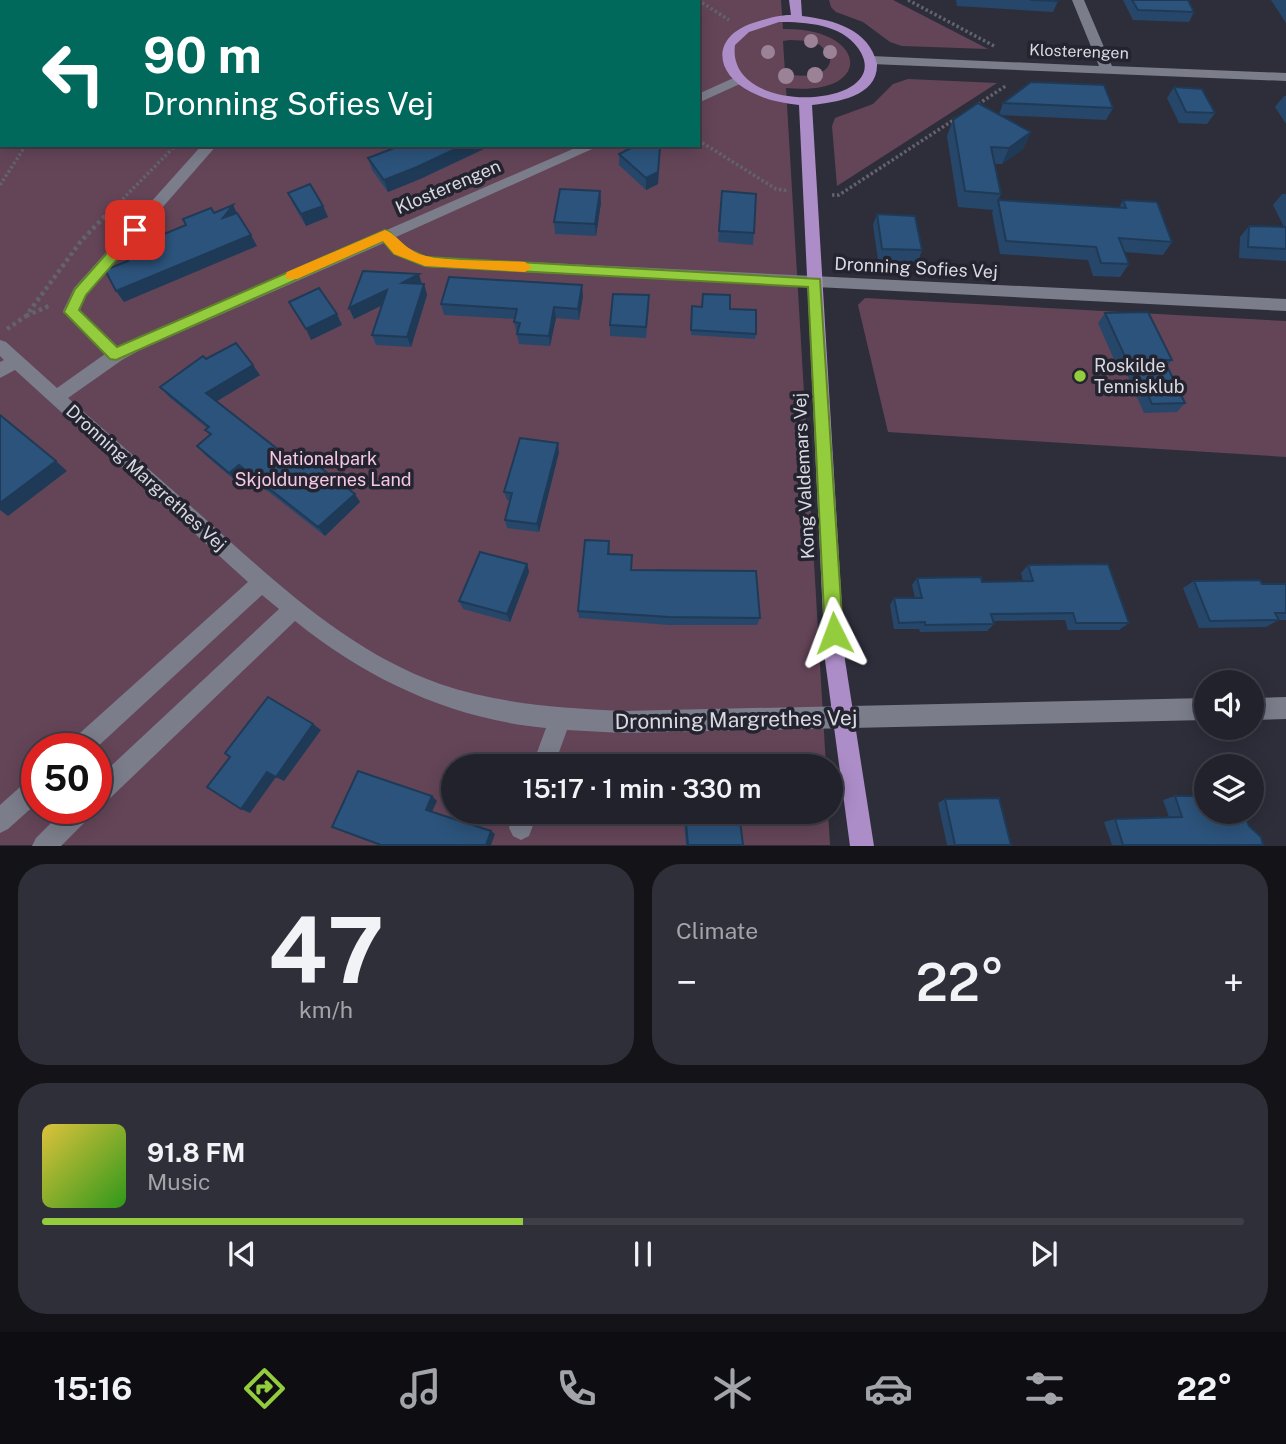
<!DOCTYPE html>
<html lang="en">
<head>
<meta charset="utf-8">
<style>
	:root { --surface:#22222c; --page:#2e2f38; --text:#f1f3f6; --muted:#a2a4a9; --line:#3f3f48; --accent:#93cd3d }
	body { margin:0; font-family:"Public Sans",sans-serif; background:var(--page); color:var(--text); height:100vh; display:flex; flex-direction:column; font-size:26px; white-space:nowrap }
	* { box-sizing:border-box; margin:0 }
	p { font-size:23px; color:var(--muted) }
	.icon { flex:none; width:38px; height:38px; fill:none; stroke:currentColor; stroke-width:2; stroke-linecap:round; stroke-linejoin:round }
	.map { position:relative; height:846px; overflow:hidden }
	.side { display:flex; flex-direction:column; gap:18px; padding:18px; background:#131318; flex:1 }
	.side>* { flex:none }
	.hud { position:absolute; left:0px; top:0px; width:700px; height:147px; box-shadow:0 4px 18px #0003,0 0 0 2px var(--line); background:#00695c; color:#fff; overflow:hidden }
	.buttons { position:absolute; left:1194px; top:670px; display:grid; gap:14px }
	.buttons a { display:grid; place-items:center; width:70px; height:70px; border-radius:50%; background:var(--surface); box-shadow:0 4px 18px #0003,0 0 0 2px var(--line); font-size:35px }
	.speed { position:absolute; left:21px; top:733px; display:flex; gap:14px; font-size:35px; font-weight:700; text-align:center }
	.speed>* { display:grid; place-content:center; width:91px; height:91px; border-radius:50%; background:var(--surface); box-shadow:0 4px 18px #0003,0 0 0 2px var(--line); line-height:1 }
	.speed .limit { border:10px solid #d22; background:#fff; color:#111 }
	.pin { position:absolute; display:grid; place-items:center; width:60px; height:60px; color:#fff; margin:-30px; border-radius:14px; box-shadow:0 4px 10px #0006 }
	.me { position:absolute; width:77px; margin:-38px; rotate:357deg; stroke-linejoin:round; filter:drop-shadow(0 0 5px #0008) }
	.turn { display:flex; align-items:center; gap:24px; height:147px; padding:0 28px; font-size:32px }
	.turn .icon { width:91px; height:91px; stroke-width:2.5 }
	.turn b { display:block; font-size:49px; line-height:60px }
	.big { font-size:52px; font-weight:600; line-height:1.1 }
	.side .widget { flex:1; display:flex; flex-direction:column; justify-content:center; gap:10px; min-width:0; padding:0 24px; border-radius:28px; background:var(--page) }
	.side .dial { align-items:center; gap:0 }
	.dial b { font-size:91px; line-height:1 }
	.song { display:flex; align-items:center; gap:21px }
	.cover { width:84px; height:84px; border-radius:10px; background:linear-gradient(135deg,hsl(50 70% 55%),hsl(110 70% 35%)) }
	.played { height:7px; border-radius:4px; background:linear-gradient(90deg,var(--accent) 40%,var(--line) 40%) }
	.keys { display:flex; justify-content:space-around; direction:ltr }
	.heat { display:flex; justify-content:space-between; align-items:center; font-size:38px; direction:ltr }
	.side .tiles { flex:1; display:grid; gap:18px; grid-template-columns:1fr 1fr }
	.widget:last-child { grid-column:span 2 }
	.trip { position:absolute; left:441px; top:754px; width:402px; height:70px; border-radius:35px; background:var(--surface); box-shadow:0 4px 18px #0003,0 0 0 2px var(--line); font-weight:600; line-height:70px; text-align:center }
	.tab-bar { display:flex; height:112px; justify-content:space-around; align-items:center; background:#0e0e12; color:var(--muted) }
	.tab-bar .icon { width:49px; height:49px }
	.tab-bar .on { color:var(--accent) }
	.tab-bar b { font-size:32px; color:var(--text) }
	.map>svg:first-child { display:block }
</style>
</head>
<body>
<div class="map">
<svg width="1286" height="846" viewBox="0 0 1286 846">
	<rect width="100%" height="100%" fill="#2d2e3a"/>
	<g fill="#644558" fill-rule="evenodd">
		<path d="M0,0H781L783,29C868,27 876,97 786,88L826,766H453V812H828L830,845H0ZM2,2H698V145H2ZM790,40L810,41L820,45L830,55C834,78 800,78 785,73L783,41ZM37,749H96V808H37Z"/>
		<path d="M829,0H893L988,49L902,46L890,42L863,22L836,12L831,7Z"/>
		<path d="M908,79L997,83L837,186L832,126L835,118L873,104L893,84Z"/>
		<path d="M865,298L1286,321V457L888,432L858,305Z"/>
	</g>
	<g fill="none" stroke-linecap="round" stroke-linejoin="round">
		<g stroke="#62636d" stroke-width="3.5" stroke-dasharray="2.5 2.5" stroke-linecap="butt">
			<path d="M698,0L729,20"/>
			<path d="M908,0L996,47"/>
			<path d="M91,2L98,0"/>
			<path d="M330,2L332,0"/>
			<path d="M665,2L669,0"/>
			<path d="M974,107L1007,85"/>
			<path d="M698,140L776,189L789,191"/>
			<path d="M0,185L26,145"/>
			<path d="M832,195H839L955,119"/>
			<path d="M105,217L176,145"/>
		</g>
		<g stroke="#62636d" stroke-width="4.5" stroke-dasharray="3.5 3.5" stroke-linecap="butt">
			<path d="M26,316L51,305"/>
			<path d="M7,329L26,316L81,241L106,215"/>
		</g>
		<g stroke="#62636d" stroke-width="5" stroke-dasharray="4.5 4.5" stroke-linecap="butt">
			<path d="M479,812L497,819"/>
			<path d="M460,824L464,812"/>
		</g>
		<g fill="#7b7d8b" fill-rule="evenodd">
			<path d="M1072,0H1084L1112,66L1286,73V81L871,64L865,60L871,56L1099,66Z"/>
			<path d="M738,76L744,80L742,83L698,103V94Z"/>
			<path d="M202,145H217L86,295L80,310L118,347L582,145H601L396,237L404,246L427,257L1286,299V311L425,267L394,254L384,243L140,350L122,360L68,398C113,438 158,477 203,517C273,580 348,652 440,684C499,704 560,708 622,711L1206,698V720L622,733L567,730L554,766H532L546,728C452,719 368,680 295,621L104,804L96,807V780L279,609L262,595L95,749H68L71,741L248,582L15,370L0,378V362L4,360L0,356V340L6,342L57,388L105,354L63,311L74,288Z"/>
			<path d="M1286,697V719L1251,720V698Z"/>
			<path d="M37,776V803L8,829L0,833V805L29,779Z"/>
			<path d="M66,808H94L91,816L61,846H32L36,838Z"/>
			<path d="M514,812H538L529,836L521,840L513,836L509,828Z"/>
		</g>
		<path fill="#ad8dc8" fill-rule="evenodd" d="M789,0H801L802,16C834,20 869,29 877,64C878,97 836,102 812,105L845,660L874,846H850L825,660L799,105C782,103 766,100 751,92C714,73 711,37 753,23C766,19 777,15 791,15ZM779,22C806,22 841,24 858,48C901,108 725,120 735,45L749,32Z"/>
	</g>
	<g fill="#9c8297">
		<circle cx="811" cy="41" r="7"/>
		<circle cx="768" cy="52" r="7"/>
		<circle cx="830" cy="52" r="7"/>
		<circle cx="815" cy="75" r="8"/>
		<circle cx="786" cy="76" r="8"/>
	</g>
	<g fill="#26476a">
		<path d="M956,0H1057L1058,1L1053,12L957,6Z"/>
		<path d="M1123,0H1188L1194,12L1189,22L1133,20Z"/>
		<path d="M1271,0H1286V23Z"/>
		<path d="M1174,87L1215,113L1207,124L1179,123L1167,98Z"/>
		<path d="M1284,96H1286V124L1275,107Z"/>
		<path d="M1003,103L1113,108L1106,120L999,115L1031,132L1023,149L1002,164H995L1001,194L998,200L1119,208L1123,200L1172,242L1163,255L1124,252L1129,264L1120,277L1093,276L1088,260L1000,254L992,213L993,210L958,207L947,136L953,120L999,115Z"/>
		<path d="M637,145H661L658,184L646,190L619,165V154Z"/>
		<path d="M488,147L420,179L388,192L372,170L368,158Z"/>
		<path d="M600,191L601,203L596,236L555,234L554,222Z"/>
		<path d="M722,191L754,233L753,245L718,242Z"/>
		<path d="M288,193L323,206L328,217L306,226L293,204Z"/>
		<path d="M1282,194H1286V261L1239,258L1240,237L1249,226L1284,227L1273,205Z"/>
		<path d="M877,214L922,250L918,262L878,260L873,225Z"/>
		<path d="M422,284H424L427,295L411,347L376,345L372,335L382,305L354,319L349,308Z"/>
		<path d="M583,296L579,320L556,318L550,346L519,344L514,322L515,319L444,315L441,304Z"/>
		<path d="M649,306L646,338L610,336V325Z"/>
		<path d="M692,306L730,309L756,334L755,339L691,335Z"/>
		<path d="M1105,313L1172,360L1167,366L1185,403L1177,412L1144,413L1125,370L1119,371L1098,323Z"/>
		<path d="M206,359L260,375L216,401L303,469L360,502L325,536L246,474L237,482L205,455L197,446L210,435L205,430L207,428L169,397L160,387Z"/>
		<path d="M559,452L539,532L507,528L505,520L510,501L507,500L504,492Z"/>
		<path d="M609,541L610,554L632,570L760,618L757,625H669L579,618L578,611Z"/>
		<path d="M527,564L529,572L510,622L463,609L459,601Z"/>
		<path d="M1028,565L1129,623L1119,630H1068L1065,620L993,621L994,624L987,631L920,632L919,629H894L890,605L894,598H915L912,585L917,578L982,582L1023,581L1021,573Z"/>
		<path d="M1194,581L1262,584H1286V620H1279L1266,627L1199,628L1183,588Z"/>
		<path d="M1175,796L1249,826L1263,845H1112L1104,822L1115,819L1169,817L1163,800Z"/>
		<path d="M945,799L1011,845H947L938,803Z"/>
		<path d="M683,812H739L743,845H686Z"/>
	</g>
	<g fill="#1f3a56">
		<path d="M1031,132L1023,149L1002,164L1009,148Z"/>
		<path d="M464,145H488V147L420,179L388,192L384,180Z"/>
		<path d="M660,145L658,184L646,190V178Z"/>
		<path d="M600,191L601,203L596,236L595,224Z"/>
		<path d="M233,205L239,217L223,218Z"/>
		<path d="M323,206L328,217L306,226L301,214Z"/>
		<path d="M251,235L257,246L124,302L116,291Z"/>
		<path d="M419,274L422,285L402,283Z"/>
		<path d="M424,284L427,295L411,347L407,337Z"/>
		<path d="M582,285L583,296L579,320L578,309Z"/>
		<path d="M387,290L391,301L354,319L349,308Z"/>
		<path d="M554,307L556,318L550,346L549,336Z"/>
		<path d="M337,314L342,325L311,340L306,329Z"/>
		<path d="M253,365L260,375L214,403L206,393Z"/>
		<path d="M558,443L559,452L539,532L537,524Z"/>
		<path d="M56,461L67,471L8,516L0,510V503Z"/>
		<path d="M239,465L246,474L237,482L229,473Z"/>
		<path d="M355,494L360,502L325,536L318,527Z"/>
		<path d="M527,564L529,572L510,622L507,614Z"/>
		<path d="M313,724L321,730L284,781L276,777L250,813L241,809L267,772Z"/>
		<path d="M432,796L437,801L431,814L426,810Z"/>
		<path d="M491,831L495,834L491,845H486Z"/>
	</g>
	<g fill="#2c537b" stroke="#1f3a56" stroke-width="2">
		<path d="M1030,0H1057L1058,1Z"/>
		<path d="M1132,0H1188L1194,12L1138,10Z"/>
		<path d="M1031,82L1104,85L1113,108L1003,103Z"/>
		<path d="M1174,87L1202,89L1215,113L1186,112Z"/>
		<path d="M978,103L1031,132L1009,148L991,147L1001,194L965,191L953,120Z"/>
		<path d="M402,145H464L417,167L384,180L368,158Z"/>
		<path d="M637,145H660L658,172L646,178L619,154Z"/>
		<path d="M310,184L323,206L301,214L288,193Z"/>
		<path d="M560,189L600,191L595,224L554,222Z"/>
		<path d="M722,191L756,194L754,233L719,231Z"/>
		<path d="M998,200L1126,208L1123,200L1157,202L1172,242L1119,238L1129,264L1101,263L1096,247L1006,241Z"/>
		<path d="M233,205L223,218L237,213L251,235L116,291L105,270L128,261L123,251L186,225L183,219L211,208L214,213Z"/>
		<path d="M877,214L915,216L922,250L882,249Z"/>
		<path d="M1249,226L1286,227V249L1248,247Z"/>
		<path d="M363,271L419,274L402,283L424,284L407,337L372,335L387,290L349,308Z"/>
		<path d="M449,277L582,285L578,309L554,307L549,336L517,334L520,323L514,322L517,309L441,304Z"/>
		<path d="M319,288L337,314L306,329L289,302Z"/>
		<path d="M613,294L649,295L646,327L610,325Z"/>
		<path d="M703,294L730,295V309L756,310V334L691,330L692,306L702,307Z"/>
		<path d="M1148,312L1172,360H1164L1185,403L1152,404L1132,361H1127L1105,313Z"/>
		<path d="M236,343L253,365L206,393L303,469L312,461L355,494L318,527L239,465L229,473L197,446L211,434L205,430L209,427L160,387L203,356L206,359Z"/>
		<path d="M0,415L56,461L0,503Z"/>
		<path d="M520,438L558,443L537,524L505,520L512,493L504,492Z"/>
		<path d="M585,540L609,541L608,554L632,555L631,570L756,571L760,618L669,617L578,611Z"/>
		<path d="M480,552L527,564L507,614L459,601Z"/>
		<path d="M1108,564L1129,623H1076L1073,613L991,614L994,624L925,625V622L899,623L894,598H922L917,578L981,577L982,582L1033,581L1028,565Z"/>
		<path d="M1260,580L1262,584H1286V613H1275L1279,620L1210,621L1194,581Z"/>
		<path d="M268,697L313,724L276,777L267,772L241,809L207,787L230,757L225,753Z"/>
		<path d="M358,771L432,796L426,810L491,831L486,845H381L332,827Z"/>
		<path d="M1175,796H1206V812H1243L1249,826L1261,837L1263,845H1123L1115,819L1182,817Z"/>
		<path d="M999,798L1011,845H955L945,799Z"/>
		<path d="M685,812H739L743,845H688Z"/>
	</g>
	<path fill="#93cd3d" stroke="#608528" stroke-width="2" d="M135,225L142,230L140,233L86,295L79,310L117,347L385,230L390,232L403,247L426,257L820,279L843,633L840,639L834,642L827,639L825,633L808,287L425,266L394,254L383,241L116,360L110,359L64,312L75,289L131,226Z"/>
	<path fill="#f59e0b" d="M385,230C398,235 405,251 426,256C450,262 498,260 525,262L532,267L525,272L425,266L394,254L383,241L297,279H287L285,276L287,272Z"/>
	<circle fill="#93cd3d" stroke="#23242f" stroke-width="2.5" cx="1080" cy="376" r="7"/>
	<g text-anchor="middle" stroke-width="7" stroke-linejoin="round" paint-order="stroke">
		<g font-size="16" fill="#d9dae1" stroke="#23242f">
			<text transform="translate(1079 51) rotate(2)" y="6">Klosterengen</text>
		</g>
		<g font-size="18" fill="#d9dae1" stroke="#23242f">
			<text transform="translate(448 187) rotate(-23)" y="6">Klosterengen</text>
			<text transform="translate(916 268) rotate(3)" y="6">Dronning Sofies Vej</text>
			<text transform="translate(804 476) rotate(-93)" y="6">Kong Valdemars Vej</text>
			<text transform="translate(146 478) rotate(42)" y="6">Dronning Margrethes Vej</text>
		</g>
		<g font-size="18" fill="#d9dae1" stroke="#23242f" text-anchor="start">
			<text x="1094" y="372">Roskilde<tspan x="1094" dy="21">Tennisklub</tspan></text>
		</g>
		<g font-size="18" fill="#f6c6e3" stroke="#23242f">
			<text x="323" y="465">Nationalpark<tspan x="323" dy="21">Skjoldungernes Land</tspan></text>
		</g>
		<g font-size="21" fill="#d9dae1" stroke="#23242f">
			<text transform="translate(736 720) rotate(-1)" y="7">Dronning Margrethes Vej</text>
		</g>
	</g>
</svg>
<div class="buttons">
<a><svg class="icon" aria-label="sound" viewBox="0 0 24 24"><path d="M4 9h4l5-4v14l-5-4H4zM17 9q2 3 0 6"/></svg></a>
<a><svg class="icon" aria-label="layers" viewBox="0 0 24 24"><path d="M12 4l9 5-9 5-9-5zM3 14l9 5 9-5"/></svg></a>
</div>
<div class="speed"><div class="limit">50</div></div>
<div class="pin" style="left:135px;top:230px;background:#d93025"><svg class="icon" aria-label="arrive" viewBox="0 0 24 24"><path d="M6 21V4h12l-3 4 3 4H6"/></svg></div>
<svg class="me" style="left:834px;top:633px" viewBox="-20 -20 40 40"><path d="M0-17L14 15 0 8-14 15z" fill="#93cd3d" stroke="#fff" stroke-width="4"/></svg>
<div class="trip">15:17 · 1 min · 330 m</div>
<div class="hud">
<div class="turn"><svg class="icon" aria-label="left" viewBox="0 0 24 24"><path d="M17 20v-9H6M10 6l-5 5 5 5"/></svg><div><b>90 m</b>Dronning Sofies Vej</div></div>
</div>
</div>
<section class="side">
<div class="tiles">
<div class="widget dial"><b>47</b><p>km/h</p></div>
<div class="widget"><p>Climate</p>
<div class="heat"><a>−</a><b class="big">22°</b><a>+</a></div>
</div>
<div class="widget">
<div class="song"><i class="cover"></i><div><b>91.8 FM</b><p>Music</p></div></div>
<div class="played"></div>
<div class="keys"><svg class="icon" aria-label="previous" viewBox="0 0 24 24"><path d="M18 5L8 12l10 7zM5 5v14"/></svg><svg class="icon" aria-label="pause" viewBox="0 0 24 24"><path d="M8 5v14M16 5v14"/></svg><svg class="icon" aria-label="next" viewBox="0 0 24 24"><path d="M6 5l10 7-10 7zM19 5v14"/></svg></div>
</div>
</div>
</section>
<nav class="tab-bar">
<b>15:16</b>
<svg class="icon on" aria-label="directions" viewBox="0 0 24 24"><path d="M12 3l9 9-9 9-9-9zM9 14v-3h6M13 9l2 2-2 2"/></svg>
<svg class="icon" aria-label="music" viewBox="0 0 24 24"><path d="M9 18V5l10-2v13"/><circle cx="6" cy="18" r="3"/><circle cx="16" cy="16" r="3"/></svg>
<svg class="icon" aria-label="phone" viewBox="0 0 24 24"><path d="M5 4h4l2 5-3 2q2 4 5 5l2-3 5 2v4C11 20 4 13 5 4z"/></svg>
<svg class="icon" aria-label="climate" viewBox="0 0 24 24"><path d="M12 3v18M4 7l16 10M4 17L20 7"/></svg>
<svg class="icon" aria-label="car" viewBox="0 0 24 24"><path d="M5 17H2v-5l4-1 3-4h7l3 4 3 1v5h-3M9 17h6M6 11h13"/><circle cx="7" cy="17" r="2"/><circle cx="17" cy="17" r="2"/></svg>
<svg class="icon" aria-label="filters" viewBox="0 0 24 24"><path d="M4 7h16M4 17h16"/><circle cx="9" cy="7" r="2"/><circle cx="15" cy="17" r="2"/></svg>
<b>22°</b>
</nav>
</body>
</html>
